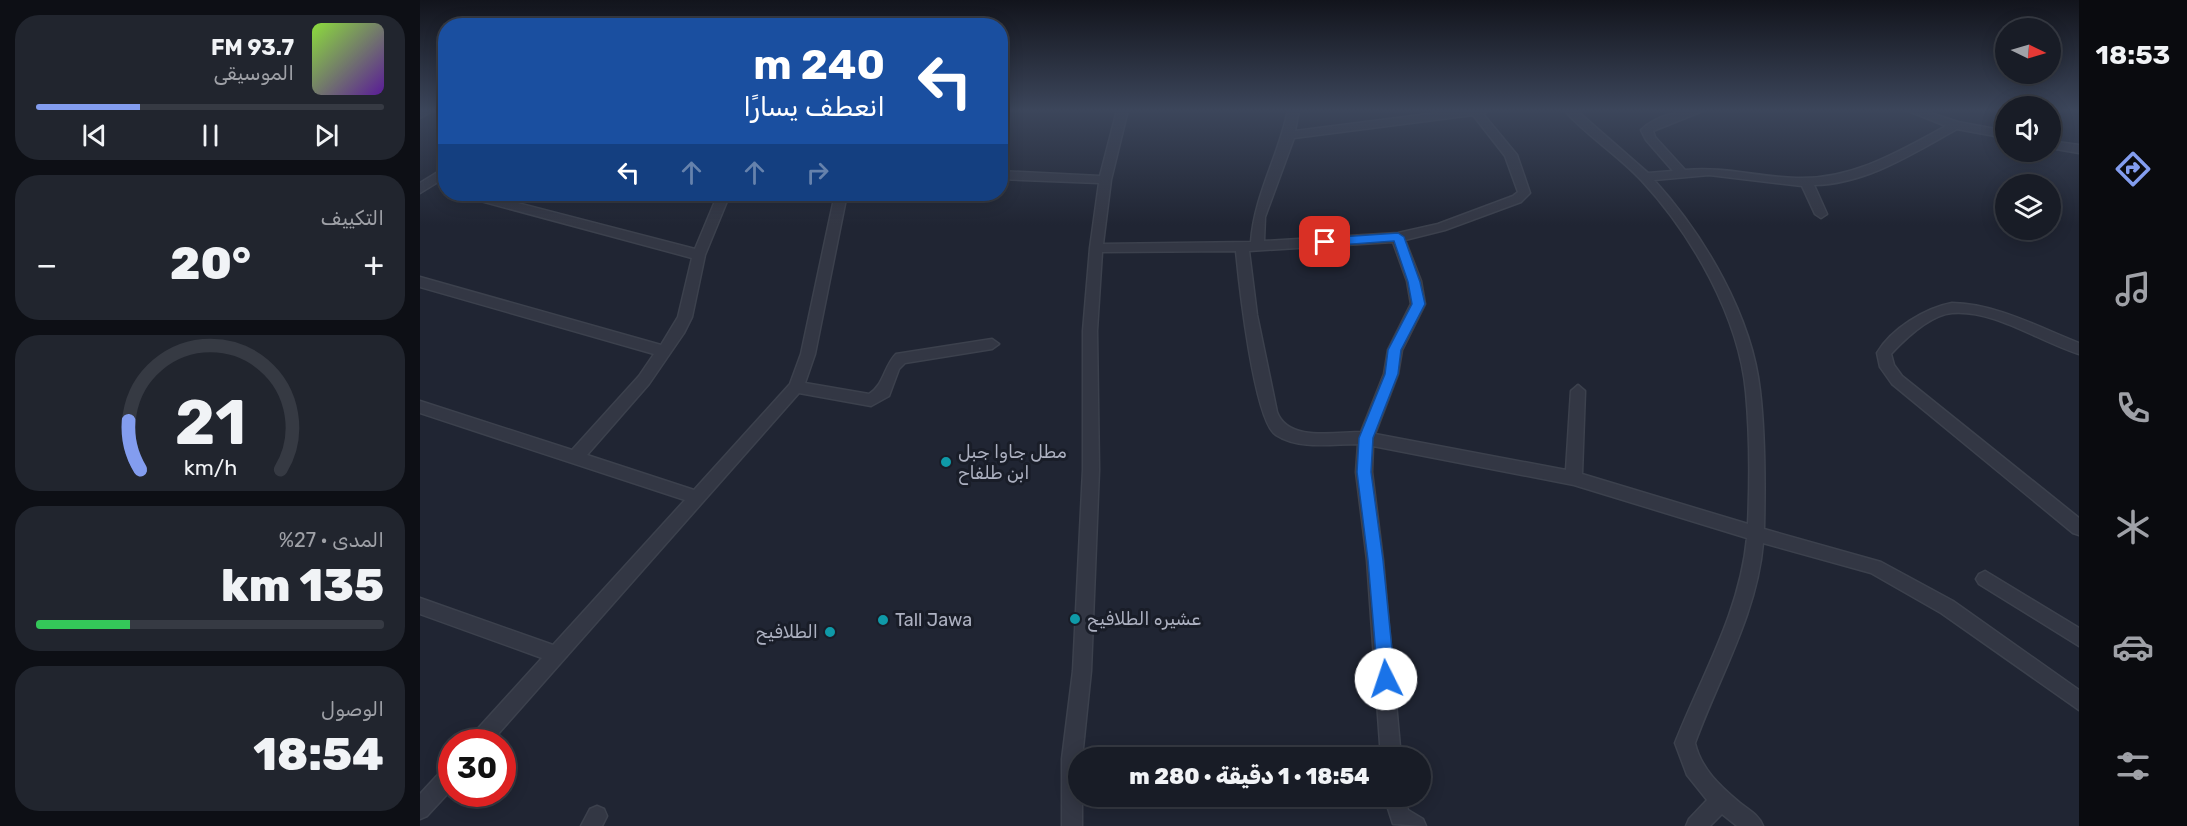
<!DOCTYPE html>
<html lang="ar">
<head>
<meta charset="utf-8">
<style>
	:root { --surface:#181c26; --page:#21252e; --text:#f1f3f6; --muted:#9fa1a7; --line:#363a43; --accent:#839def }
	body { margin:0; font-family:Rubik,Vazirmatn,sans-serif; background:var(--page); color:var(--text); direction:rtl; height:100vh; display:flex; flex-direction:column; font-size:22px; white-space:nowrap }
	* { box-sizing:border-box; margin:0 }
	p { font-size:20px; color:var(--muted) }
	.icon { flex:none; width:33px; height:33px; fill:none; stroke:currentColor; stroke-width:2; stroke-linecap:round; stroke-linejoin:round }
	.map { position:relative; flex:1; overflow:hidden; direction:ltr }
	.sheet { display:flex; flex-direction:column; gap:15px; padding:15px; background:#0d0f15; width:420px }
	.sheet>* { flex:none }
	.top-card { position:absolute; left:18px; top:18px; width:570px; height:183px; border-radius:24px; box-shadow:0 3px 15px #0003,0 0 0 2px var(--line); direction:rtl; background:#1a4fa0; color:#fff; overflow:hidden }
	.needle { width:39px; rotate:95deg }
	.buttons { position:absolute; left:1575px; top:18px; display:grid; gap:12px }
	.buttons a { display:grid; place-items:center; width:66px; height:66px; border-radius:50%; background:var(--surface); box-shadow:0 3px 15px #0003,0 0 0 2px var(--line); font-size:30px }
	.speed { position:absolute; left:18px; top:729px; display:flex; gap:12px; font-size:30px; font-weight:700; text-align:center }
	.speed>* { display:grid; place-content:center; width:78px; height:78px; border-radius:50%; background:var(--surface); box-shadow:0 3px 15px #0003,0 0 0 2px var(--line); line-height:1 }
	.speed .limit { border:9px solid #d22; background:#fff; color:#111 }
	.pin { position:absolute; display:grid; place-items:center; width:51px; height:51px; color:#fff; margin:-26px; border-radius:12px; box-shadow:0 3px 9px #0006 }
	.me { position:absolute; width:66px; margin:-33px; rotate:356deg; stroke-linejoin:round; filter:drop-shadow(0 0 4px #0008) }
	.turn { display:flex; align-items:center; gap:21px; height:126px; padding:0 24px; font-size:27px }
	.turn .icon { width:78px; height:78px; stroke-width:2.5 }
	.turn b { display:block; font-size:42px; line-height:51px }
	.lanes { display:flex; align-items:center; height:57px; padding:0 24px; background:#0003; justify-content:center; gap:30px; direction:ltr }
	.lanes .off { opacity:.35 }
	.big { font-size:45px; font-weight:800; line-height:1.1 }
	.sheet .tile { flex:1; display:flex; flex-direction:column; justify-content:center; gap:9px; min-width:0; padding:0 21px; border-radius:24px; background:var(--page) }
	.sheet .dial { align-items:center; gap:0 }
	.dial svg { height:156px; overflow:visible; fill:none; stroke:var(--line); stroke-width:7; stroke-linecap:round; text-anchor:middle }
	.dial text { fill:var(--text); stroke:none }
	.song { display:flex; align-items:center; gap:18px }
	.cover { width:72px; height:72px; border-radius:9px; background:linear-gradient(135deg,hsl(90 70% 55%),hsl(270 70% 35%)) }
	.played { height:6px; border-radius:3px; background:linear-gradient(90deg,var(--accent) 30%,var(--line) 30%) }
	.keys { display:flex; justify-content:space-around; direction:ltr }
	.heat { display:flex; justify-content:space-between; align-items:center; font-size:33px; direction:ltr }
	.charge { height:9px; border-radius:4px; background:linear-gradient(90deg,#34c759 27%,var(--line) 0) }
	.trip { position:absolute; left:648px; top:747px; width:363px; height:60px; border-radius:30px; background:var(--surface); box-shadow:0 3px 15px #0003,0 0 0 2px var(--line); font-weight:800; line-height:60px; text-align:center; direction:rtl }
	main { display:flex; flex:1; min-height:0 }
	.dock { display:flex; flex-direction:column; width:108px; justify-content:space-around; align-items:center; background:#0a0b0f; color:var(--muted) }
	.dock .icon { width:42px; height:42px }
	.dock .on { color:var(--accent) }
	.dock b { font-size:27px; color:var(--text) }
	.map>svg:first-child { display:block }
</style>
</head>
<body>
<main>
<nav class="dock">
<b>18:53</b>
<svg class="icon on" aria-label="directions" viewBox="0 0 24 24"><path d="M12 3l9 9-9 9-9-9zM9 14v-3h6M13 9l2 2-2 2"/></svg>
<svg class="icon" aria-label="music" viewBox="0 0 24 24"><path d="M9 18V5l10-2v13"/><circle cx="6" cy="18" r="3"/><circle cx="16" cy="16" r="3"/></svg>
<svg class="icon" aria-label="phone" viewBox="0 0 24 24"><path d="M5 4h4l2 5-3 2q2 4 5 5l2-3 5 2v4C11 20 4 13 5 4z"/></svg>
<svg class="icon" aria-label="climate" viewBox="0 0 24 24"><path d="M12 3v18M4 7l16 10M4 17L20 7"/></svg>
<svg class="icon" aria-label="car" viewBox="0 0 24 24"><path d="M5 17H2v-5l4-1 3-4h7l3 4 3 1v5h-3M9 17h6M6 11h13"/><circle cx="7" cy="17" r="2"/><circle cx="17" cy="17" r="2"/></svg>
<svg class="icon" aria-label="filters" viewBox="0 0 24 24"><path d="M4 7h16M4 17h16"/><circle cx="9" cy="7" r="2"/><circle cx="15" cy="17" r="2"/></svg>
</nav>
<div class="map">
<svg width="1659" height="826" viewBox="0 0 1659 826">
	<rect width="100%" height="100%" fill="#202533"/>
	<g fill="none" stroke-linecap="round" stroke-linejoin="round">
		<defs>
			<g id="minor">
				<path d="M0,110H14L0,118Z"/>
				<path d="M697,110H708L691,180L683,244L831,242C834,196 859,155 868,110H879L875,131L1040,110H1070L1063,114L1097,155L1110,193L1101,202L1025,230L985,240L1001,281L1005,304L982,350L978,374L955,434L1146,470L1151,391L1158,385L1165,391L1162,474L1328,524C1330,481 1330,435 1326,392C1319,317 1272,235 1222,181C1198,155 1167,136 1144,110H1156L1228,173L1253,171L1226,140L1221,130C1236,115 1265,109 1285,110L1233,131L1235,137L1265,170C1303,166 1338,177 1376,178C1432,180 1478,152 1526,126L1486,110H1501L1538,122L1586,131V138L1537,129C1492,154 1446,184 1394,185L1407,214L1401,218L1395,214L1382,186L1289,175L1234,180C1284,235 1332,316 1340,391C1345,433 1345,486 1344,529L1461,562L1533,601L1659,690V710L1521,613L1451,573L1343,543C1337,614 1299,677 1275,743C1281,769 1300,786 1320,803C1329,810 1339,815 1343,826H1317L1302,814L1290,826H1266L1269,819L1287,800L1267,775L1255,743C1282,675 1320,612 1327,538L1154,485L953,446L952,472L963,560L981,758H961L947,560L936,472L938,444C912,444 879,450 856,435C834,421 819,282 816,251L682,252L677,331L679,470L671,671L662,758H658V796H662V826H642V759L653,671L663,470V331L670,248L679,183L580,179V171L680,176ZM1053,115L1085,156L1098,192L1093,196L1018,224L978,233L844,241L845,217L874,138ZM973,242L987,281L991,304L968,350L964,374L941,432C915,432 868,442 857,412L837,315L829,251Z"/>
				<path d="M1630,141L1659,145V153L1630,148Z"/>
				<path d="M26,167V177L0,193V183Z"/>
				<path d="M44,194H63L275,249L298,194H310L285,255L272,317L264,333L229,384L167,455L274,490L370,384L381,354L415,194H427L395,354L385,383L449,394C464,385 464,366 476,354L572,339L579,344L572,349L485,363L479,369L469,396L451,406L379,393L71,742H50L52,735L122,658L0,614V598L133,645L265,500L0,413V401L152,450L219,376L234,354L0,287V277L241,345L258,317L272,258L46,197Z"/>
				<path d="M1532,303C1577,304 1618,327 1659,343V354C1620,342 1573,309 1532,313C1510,315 1485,339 1471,354L1474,365L1482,376L1659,518V535L1653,533L1472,384L1460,367L1457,353C1471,329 1505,308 1532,303Z"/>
				<path d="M1565,571L1659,628V646L1559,584L1556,579L1559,574Z"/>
				<path d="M32,764V789L7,816L0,819V794L25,767Z"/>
				<path d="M964,796H984L988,810L1003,819L1006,826L973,824Z"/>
				<path d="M177,806L184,809L187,816L182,826H161L170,809Z"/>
			</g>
		</defs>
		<use href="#minor" stroke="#3c414d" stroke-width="3"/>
		<use href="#minor" fill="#333744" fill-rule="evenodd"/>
	</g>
	<linearGradient id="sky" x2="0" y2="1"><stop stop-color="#12141c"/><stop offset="0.49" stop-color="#3c465b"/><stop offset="1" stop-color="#3c465b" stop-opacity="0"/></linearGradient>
	<rect width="1659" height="225" fill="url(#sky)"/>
	<path fill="#1a73e8" stroke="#114b97" stroke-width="1.5" d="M978,233L984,237L1000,282L1005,304L981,350L978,374L953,438L951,472L963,560L975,679L972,685L966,687L960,685L958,679L948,560L937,472L939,438L965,374L968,350L992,304L988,282L974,241L905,246L900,242L905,238Z"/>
	<g fill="#0f9aa8" stroke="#191d28" stroke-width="2">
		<circle cx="526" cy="462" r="6"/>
		<circle cx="655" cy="619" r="6"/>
		<circle cx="463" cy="620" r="6"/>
		<circle cx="410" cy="632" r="6"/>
	</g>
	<g text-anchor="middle" stroke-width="6" stroke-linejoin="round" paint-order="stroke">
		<g font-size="18" fill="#adb1c1" stroke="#191d28" text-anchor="start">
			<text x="538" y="458">مطل جاوا جبل<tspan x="538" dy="21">ابن طلفاح</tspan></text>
			<text x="667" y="625">عشيره الطلافيح</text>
			<text x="475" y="626">Tall Jawa</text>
			<text x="398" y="638" text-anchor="end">الطلافيح</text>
		</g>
	</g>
</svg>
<div class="buttons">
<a><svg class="needle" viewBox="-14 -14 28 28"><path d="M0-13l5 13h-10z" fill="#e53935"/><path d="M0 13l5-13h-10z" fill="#9fa1a7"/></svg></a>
<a><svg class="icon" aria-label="sound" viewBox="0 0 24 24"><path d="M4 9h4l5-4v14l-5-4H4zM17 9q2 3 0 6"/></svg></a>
<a><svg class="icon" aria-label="layers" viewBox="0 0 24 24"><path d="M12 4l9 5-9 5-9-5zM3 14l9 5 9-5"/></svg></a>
</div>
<div class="speed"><div class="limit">30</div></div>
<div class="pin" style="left:905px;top:242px;background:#d93025"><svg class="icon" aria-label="arrive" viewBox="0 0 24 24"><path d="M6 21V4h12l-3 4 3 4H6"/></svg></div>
<svg class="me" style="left:966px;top:679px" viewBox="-20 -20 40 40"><circle r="19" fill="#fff"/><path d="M0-13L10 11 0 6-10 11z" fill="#1a73e8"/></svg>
<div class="trip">18:54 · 1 دقيقة · 280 m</div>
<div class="top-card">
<div class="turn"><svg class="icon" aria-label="left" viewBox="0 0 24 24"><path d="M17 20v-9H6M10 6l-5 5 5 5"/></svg><div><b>240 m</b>انعطف يسارًا</div></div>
<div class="lanes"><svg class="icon" aria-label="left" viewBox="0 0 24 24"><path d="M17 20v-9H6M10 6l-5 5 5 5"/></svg><svg class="icon off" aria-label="ahead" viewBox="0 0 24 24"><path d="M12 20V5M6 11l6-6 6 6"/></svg><svg class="icon off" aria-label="ahead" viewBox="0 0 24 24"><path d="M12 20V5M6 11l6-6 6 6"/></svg><svg class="icon off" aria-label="right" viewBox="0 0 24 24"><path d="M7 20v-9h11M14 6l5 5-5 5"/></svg></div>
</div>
</div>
<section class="sheet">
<div class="tile">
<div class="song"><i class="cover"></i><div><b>93.7 FM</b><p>الموسيقى</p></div></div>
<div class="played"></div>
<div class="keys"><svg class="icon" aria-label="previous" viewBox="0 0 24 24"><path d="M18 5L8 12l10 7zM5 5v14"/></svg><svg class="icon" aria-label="pause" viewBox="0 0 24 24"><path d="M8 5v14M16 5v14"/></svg><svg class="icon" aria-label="next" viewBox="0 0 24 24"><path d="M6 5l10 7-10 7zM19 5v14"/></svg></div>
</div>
<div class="tile"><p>التكييف</p>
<div class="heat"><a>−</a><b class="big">20°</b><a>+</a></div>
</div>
<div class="tile dial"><svg viewBox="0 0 100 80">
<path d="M14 69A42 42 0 1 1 86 69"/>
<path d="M14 69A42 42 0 0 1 8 44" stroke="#839def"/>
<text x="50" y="56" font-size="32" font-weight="700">21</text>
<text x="50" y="72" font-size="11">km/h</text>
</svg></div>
<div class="tile"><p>المدى · 27%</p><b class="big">135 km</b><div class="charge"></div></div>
<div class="tile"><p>الوصول</p><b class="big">18:54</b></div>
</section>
</main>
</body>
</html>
